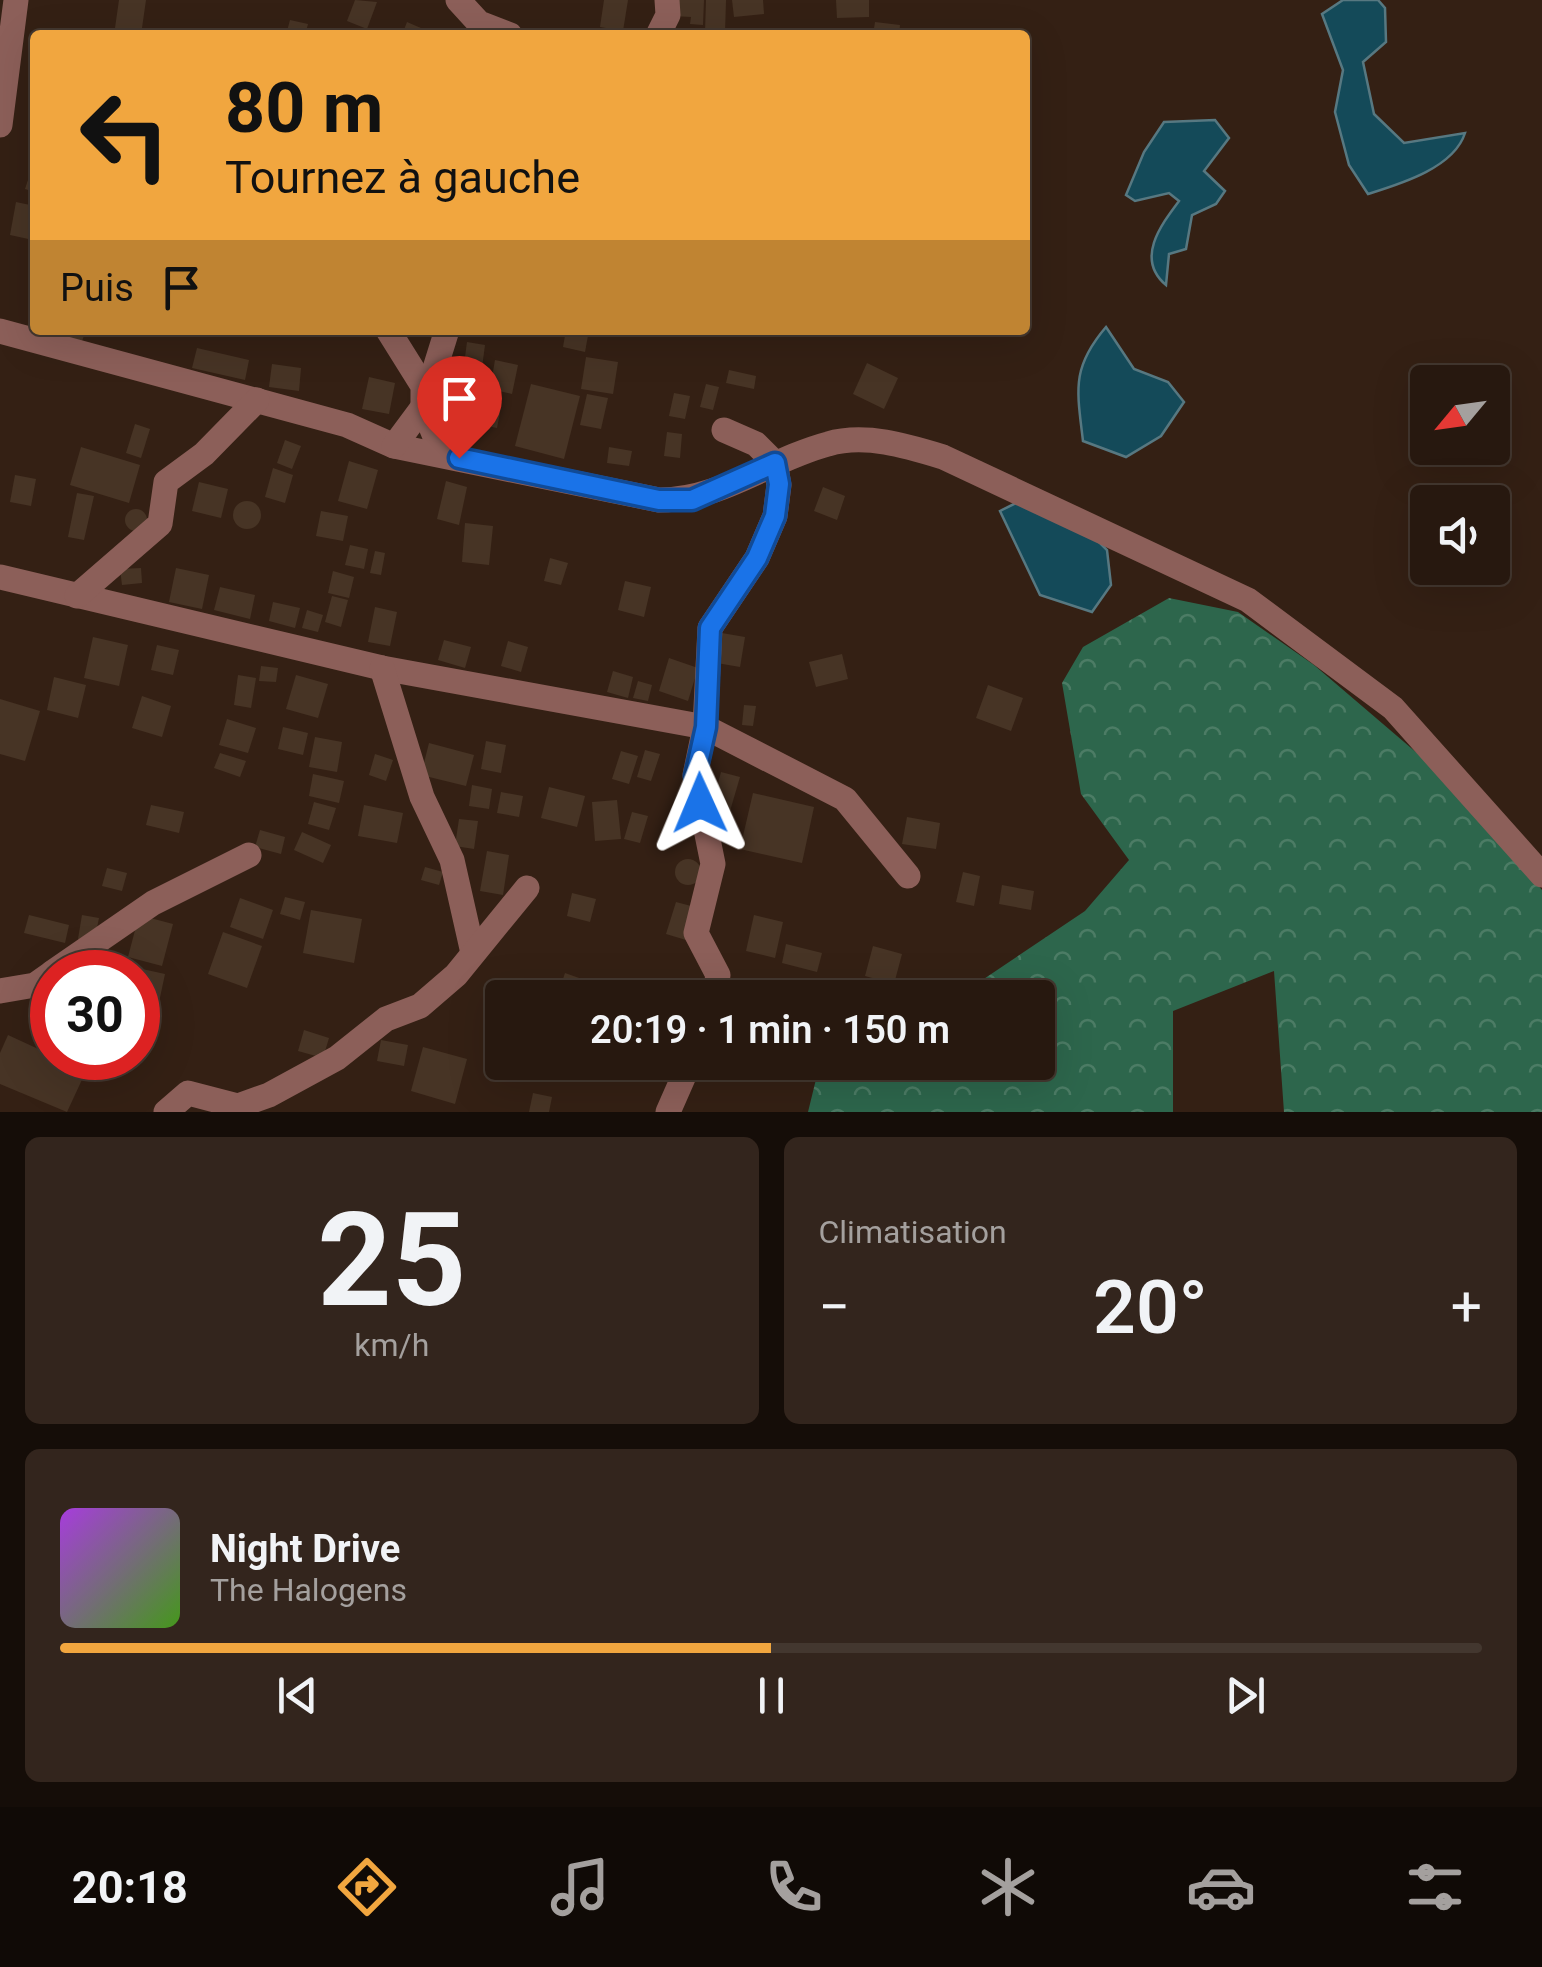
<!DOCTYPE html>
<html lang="fr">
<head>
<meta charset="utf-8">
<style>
	:root { --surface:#27180f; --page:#33251d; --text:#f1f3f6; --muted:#a4a09e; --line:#43372f; --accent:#f1a63f }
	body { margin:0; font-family:Roboto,sans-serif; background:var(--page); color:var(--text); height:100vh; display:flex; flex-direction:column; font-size:38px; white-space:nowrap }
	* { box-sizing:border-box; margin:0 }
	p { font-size:32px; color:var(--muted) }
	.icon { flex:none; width:55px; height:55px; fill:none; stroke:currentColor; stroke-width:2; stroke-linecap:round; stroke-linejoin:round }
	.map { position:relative; height:1112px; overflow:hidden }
	.panel { display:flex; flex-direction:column; gap:25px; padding:25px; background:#150d08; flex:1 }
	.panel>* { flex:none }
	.hud { position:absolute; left:30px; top:30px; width:1000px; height:305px; border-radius:10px; box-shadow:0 10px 40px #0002,0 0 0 2px var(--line); background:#f1a63f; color:#111; overflow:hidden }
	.needle { width:65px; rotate:241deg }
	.tools { position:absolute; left:1410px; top:365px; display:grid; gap:20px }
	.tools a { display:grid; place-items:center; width:100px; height:100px; border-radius:10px; background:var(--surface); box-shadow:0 10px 40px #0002,0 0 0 2px var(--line); font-size:50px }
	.speed { position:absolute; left:30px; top:950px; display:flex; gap:20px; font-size:50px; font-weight:700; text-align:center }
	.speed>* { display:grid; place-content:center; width:130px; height:130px; border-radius:50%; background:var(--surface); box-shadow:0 10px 40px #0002,0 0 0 2px var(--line); line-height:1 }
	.speed .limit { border:15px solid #d22; background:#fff; color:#111 }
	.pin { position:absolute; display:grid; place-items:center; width:85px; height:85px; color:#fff; margin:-102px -42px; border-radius:50% 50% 50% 0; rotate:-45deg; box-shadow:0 0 10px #0007 }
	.pin .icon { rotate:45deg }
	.me { position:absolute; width:110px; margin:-55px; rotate:359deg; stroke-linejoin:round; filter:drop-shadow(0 0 8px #0008) }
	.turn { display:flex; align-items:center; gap:35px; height:210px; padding:0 30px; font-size:45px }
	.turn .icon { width:130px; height:130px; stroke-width:2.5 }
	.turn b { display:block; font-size:70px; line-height:85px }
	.then { display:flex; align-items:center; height:95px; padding:0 30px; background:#0003; gap:20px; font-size:38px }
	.big { font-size:75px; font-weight:600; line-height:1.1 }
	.panel .card { flex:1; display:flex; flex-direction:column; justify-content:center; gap:15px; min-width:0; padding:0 35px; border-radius:15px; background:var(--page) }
	.panel .dial { align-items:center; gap:0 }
	.dial b { font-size:130px; line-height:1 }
	.song { display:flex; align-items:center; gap:30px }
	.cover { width:120px; height:120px; border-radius:15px; background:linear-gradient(135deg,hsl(280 70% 55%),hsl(100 70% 35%)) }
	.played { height:10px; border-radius:5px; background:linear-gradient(90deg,var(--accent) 50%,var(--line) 50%) }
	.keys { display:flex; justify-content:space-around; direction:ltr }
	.heat { display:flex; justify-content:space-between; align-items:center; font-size:55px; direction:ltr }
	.panel .tiles { flex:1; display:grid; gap:25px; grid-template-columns:1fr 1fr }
	.card:last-child { grid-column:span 2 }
	.trip { position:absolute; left:485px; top:980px; width:570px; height:100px; border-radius:10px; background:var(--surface); box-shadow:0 10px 40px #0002,0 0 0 2px var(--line); font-weight:600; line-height:100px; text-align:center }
	.menu { display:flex; height:160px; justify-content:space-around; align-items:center; background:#100a06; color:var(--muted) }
	.menu .icon { width:70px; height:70px }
	.menu .active { color:var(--accent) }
	.menu b { font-size:45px; color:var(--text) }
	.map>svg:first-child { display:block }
</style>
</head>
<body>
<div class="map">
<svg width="1542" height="1112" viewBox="0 0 1542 1112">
	<defs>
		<pattern id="forest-crowns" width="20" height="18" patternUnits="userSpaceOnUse" patternTransform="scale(2.5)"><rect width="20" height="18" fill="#2d664c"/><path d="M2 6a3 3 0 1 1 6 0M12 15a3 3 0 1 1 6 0" fill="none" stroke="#4c7c65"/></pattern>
	</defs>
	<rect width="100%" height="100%" fill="#342014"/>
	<path fill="url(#forest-crowns)" d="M1169,598L1238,612L1314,665L1445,777L1542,890V1112H1284L1274,971L1173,1011V1112H808L820,1063L1038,1062V998L957,997L1085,911L1129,860L1081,794L1062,683L1083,647Z"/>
	<g fill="#144a59" stroke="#577881" stroke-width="2.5">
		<path d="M1343,0H1378L1385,8L1386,42L1363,62L1374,114L1404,143L1465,133C1454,168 1400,184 1368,194L1349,165L1335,112L1343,70L1322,14Z"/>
		<path d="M1215,120L1229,138L1204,171L1225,191L1216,204L1192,215L1186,249L1169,254L1166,285C1135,259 1161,225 1179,201L1169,193L1135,201L1126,195L1144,152L1164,122Z"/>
		<path d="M1106,327L1134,369L1168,382L1184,402L1161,436L1126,457L1083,441C1077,390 1071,368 1106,327Z"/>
		<path d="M1024,499L1089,532L1107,550L1111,585L1092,612L1040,595L1000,511Z"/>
	</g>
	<g fill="#473425">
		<path d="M119,0H146L141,35H114Z"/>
		<path d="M355,0L377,2L367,29L347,21Z"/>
		<path d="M604,0H628L623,31L600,27Z"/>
		<path d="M673,0H704L703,25L690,24L691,17L672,16Z"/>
		<path d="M706,0H726L725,33H705Z"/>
		<path d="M732,0H763L764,14L734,17Z"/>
		<path d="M836,0H869V17L837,18Z"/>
		<path d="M290,20L308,24L305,35H286Z"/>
		<path d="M407,22L437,35H402Z"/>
		<path d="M875,22L900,25L899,35H873Z"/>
		<path d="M35,159V192L25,189Z"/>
		<path d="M16,202L35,206L33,240L10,235Z"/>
		<path d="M64,330H86L81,344L62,339Z"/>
		<path d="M566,330H589L585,352L563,347Z"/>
		<path d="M467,342L485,345L481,375L463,372Z"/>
		<path d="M197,348L249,360L245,380L192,368Z"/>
		<path d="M586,357L618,362L613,394L581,389Z"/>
		<path d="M495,360L518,365L512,394L490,389Z"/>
		<path d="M867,363L898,378L884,409L853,394Z"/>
		<path d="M272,364L301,368L299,391L269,387Z"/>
		<path d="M729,370L756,376L754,389L726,383Z"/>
		<path d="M369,377L395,383L389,414L362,409Z"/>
		<path d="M531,384L580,396L564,459L515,446Z"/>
		<path d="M706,384L719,387L713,410L700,407Z"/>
		<path d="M674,393L690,396L685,419L669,416Z"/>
		<path d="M587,394L608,398L601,429L580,425Z"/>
		<path d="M487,399L502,402L497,428L483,425Z"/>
		<path d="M135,424L150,429L141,458L126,453Z"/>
		<path d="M667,432L682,434L680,458L664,456Z"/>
		<path d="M285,440L301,446L292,469L277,463Z"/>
		<path d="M81,447L140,465L129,503L70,485Z"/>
		<path d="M609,447L632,451L629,466L607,463Z"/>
		<path d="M349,461L378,470L367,509L338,501Z"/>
		<path d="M273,468L293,475L285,503L265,497Z"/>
		<path d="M15,475L36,479L31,506L10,502Z"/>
		<path d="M446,481L467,487L459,525L437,519Z"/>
		<path d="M199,482L228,489L221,518L192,511Z"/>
		<path d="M823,487L845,496L837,520L814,511Z"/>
		<path d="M77,493L94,496L84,540L68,537Z"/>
		<circle cx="247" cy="515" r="14"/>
		<circle cx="136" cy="520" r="11"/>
		<path d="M321,511L348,516L343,541L316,536Z"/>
		<path d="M465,523L493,526L489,565L462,562Z"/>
		<path d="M350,545L368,549L364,569L345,565Z"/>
		<path d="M375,551L385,553L381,575L370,573Z"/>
		<path d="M550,558L568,563L561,585L544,581Z"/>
		<path d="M141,568L142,583L122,585L120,569Z"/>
		<path d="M176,568L209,575L202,609L169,602Z"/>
		<path d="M333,571L354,577L349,598L328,593Z"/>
		<path d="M625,581L651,587L644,617L618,610Z"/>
		<path d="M220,587L255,595L250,619L214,610Z"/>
		<path d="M332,596L348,600L341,627L325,622Z"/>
		<path d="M273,602L300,608L295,628L269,621Z"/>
		<path d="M375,607L397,612L390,646L368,642Z"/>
		<path d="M307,610L323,615L318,632L302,628Z"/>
		<path d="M716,632L745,637L740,667L711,662Z"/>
		<path d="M93,637L128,645L119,686L84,678Z"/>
		<path d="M444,640L471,647L465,668L438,660Z"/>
		<path d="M508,641L528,647L521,672L501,666Z"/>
		<path d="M157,645L179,650L173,675L151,670Z"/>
		<path d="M842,654L848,679L816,687L809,662Z"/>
		<path d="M669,658L698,668L688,701L659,691Z"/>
		<path d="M261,666L278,668L276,682L259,681Z"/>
		<path d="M613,671L633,677L628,698L607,692Z"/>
		<path d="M238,675L256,678L251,708L234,705Z"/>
		<path d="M296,675L328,684L318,718L286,709Z"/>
		<path d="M54,677L86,685L78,718L47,710Z"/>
		<path d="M638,681L652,685L648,701L633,698Z"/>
		<path d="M988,685L1023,698L1011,731L976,718Z"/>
		<path d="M142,696L171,706L162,737L132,728Z"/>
		<path d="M0,699L40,711L25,761L0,754Z"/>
		<path d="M744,705L756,706L753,726L742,725Z"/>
		<path d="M227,719L256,728L248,753L219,745Z"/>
		<path d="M283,727L308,733L303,755L278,749Z"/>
		<path d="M315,737L342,742L337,772L309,767Z"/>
		<path d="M486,741L506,745L501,773L481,769Z"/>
		<path d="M429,743L474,755L466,786L421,775Z"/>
		<path d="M645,750L660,754L651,781L637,777Z"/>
		<path d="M621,751L638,756L629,784L612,779Z"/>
		<path d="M220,753L246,761L240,777L214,768Z"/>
		<path d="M375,754L393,760L386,781L369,775Z"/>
		<path d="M721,772L740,777L730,811L712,806Z"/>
		<path d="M313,774L344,781L339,803L309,796Z"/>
		<path d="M472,785L492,789L489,809L469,806Z"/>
		<path d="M549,787L585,796L577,827L541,818Z"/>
		<path d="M501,792L523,796L519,817L497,813Z"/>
		<path d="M753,793L814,807L802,863L740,849Z"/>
		<path d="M617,800L621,839L595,841L592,802Z"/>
		<path d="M314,802L336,808L329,830L308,824Z"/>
		<path d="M151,805L184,812L179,833L146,825Z"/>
		<path d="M364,805L403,813L397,843L358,836Z"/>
		<path d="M632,812L648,816L640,843L624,839Z"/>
		<path d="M907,817L940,823L936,849L902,844Z"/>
		<path d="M459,819L478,821L474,849L455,846Z"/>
		<path d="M260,830L285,837L281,854L255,847Z"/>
		<path d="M302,832L331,845L323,863L294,850Z"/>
		<path d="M487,851L509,855L503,895L480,891Z"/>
		<circle cx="688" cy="872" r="13"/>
		<path d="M425,867L443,872L439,885L421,880Z"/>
		<path d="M107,868L127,873L122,891L102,886Z"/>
		<path d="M963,872L980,876L974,906L956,902Z"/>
		<path d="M1002,885L1034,891L1031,910L999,904Z"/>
		<path d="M572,893L596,899L590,922L567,916Z"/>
		<path d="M285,897L305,902L300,920L280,914Z"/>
		<path d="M240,898L273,910L263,939L230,927Z"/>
		<path d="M676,902L695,907L686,940L666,934Z"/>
		<path d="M311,910L362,919L354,963L303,953Z"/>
		<path d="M29,915L69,925L65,943L24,933Z"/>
		<path d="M82,915L99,918L94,942L78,939Z"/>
		<path d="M139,915L173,924L162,966L128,957Z"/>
		<path d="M754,915L783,922L775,958L746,951Z"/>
		<path d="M223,932L262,946L247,988L208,974Z"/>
		<path d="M786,944L822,953L817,972L782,963Z"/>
		<path d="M873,946L902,954L894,984L865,976Z"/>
		<path d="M124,965L165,974L158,1007L138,1002V972H123Z"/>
		<path d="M565,973L582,979L576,998L557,997Z"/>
		<path d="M654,984L671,990L668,998H649Z"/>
		<path d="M38,992L52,998V1014L32,1004Z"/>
		<path d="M304,1030L329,1038L323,1058L298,1051Z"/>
		<path d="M8,1035L86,1071L67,1112L0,1084V1053Z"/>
		<path d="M381,1040L408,1045L404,1066L377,1061Z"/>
		<path d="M423,1047L467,1059L455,1104L411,1091Z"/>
		<path d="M543,1062H556L551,1079L539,1075Z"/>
		<path d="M624,1062H651L648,1075L623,1068Z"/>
		<path d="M533,1093L552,1097L549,1112H529Z"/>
	</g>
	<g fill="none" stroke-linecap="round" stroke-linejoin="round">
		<g stroke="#8c5f59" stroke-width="25">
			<path d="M458,0L479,23L510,35"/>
			<path d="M658,35L668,15L667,0"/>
			<path d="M0,125L16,0"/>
			<path d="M388,330L423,386V407L438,444L459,458"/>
			<path d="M0,331L347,425L394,446L659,500C722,500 768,460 828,444C865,433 907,446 943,457L1248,600L1393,708L1542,875"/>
			<path d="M394,446L423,407L447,330"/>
			<path d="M0,577L382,668L705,727L845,799L908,876"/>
			<path d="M77,596L160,524L166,482L204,454L257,400"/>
			<path d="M382,668L422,797L452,860L473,953"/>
			<path d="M53,972L153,903L249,855"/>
			<path d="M0,991L35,985L52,973"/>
			<path d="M714,998L718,975L696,933L713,864L695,775L705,727L710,628L757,558L775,516L779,485L775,463L756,444L724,430"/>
			<path d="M166,1112L188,1093L238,1106L269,1095L337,1058L386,1019L420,1006L456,975L527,888"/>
			<path d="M668,1112L690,1062"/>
		</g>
	</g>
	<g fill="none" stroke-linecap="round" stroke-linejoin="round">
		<defs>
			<path id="route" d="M459,458L659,500H692L775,463L779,484L775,516L757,558L710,628L706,727L695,776L700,803"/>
		</defs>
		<use href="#route" stroke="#114b97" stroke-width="25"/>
		<use href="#route" stroke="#1a73e8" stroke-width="18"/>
	</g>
</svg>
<div class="tools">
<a><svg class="needle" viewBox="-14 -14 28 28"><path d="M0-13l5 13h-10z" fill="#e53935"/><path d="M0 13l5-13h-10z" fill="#a4a09e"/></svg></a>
<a><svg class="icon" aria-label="sound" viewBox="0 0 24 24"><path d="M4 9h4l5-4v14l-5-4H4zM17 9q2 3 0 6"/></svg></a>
</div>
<div class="speed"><div class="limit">30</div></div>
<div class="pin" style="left:459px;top:458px;background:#d93025"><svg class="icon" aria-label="arrive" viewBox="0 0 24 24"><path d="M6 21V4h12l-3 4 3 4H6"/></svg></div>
<svg class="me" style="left:700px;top:803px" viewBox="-20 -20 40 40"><path d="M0-17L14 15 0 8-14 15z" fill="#1a73e8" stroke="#fff" stroke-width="4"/></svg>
<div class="trip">20:19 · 1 min · 150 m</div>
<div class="hud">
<div class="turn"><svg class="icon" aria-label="left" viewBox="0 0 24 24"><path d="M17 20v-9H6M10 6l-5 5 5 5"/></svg><div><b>80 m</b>Tournez à gauche</div></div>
<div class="then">Puis<svg class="icon" aria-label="arrive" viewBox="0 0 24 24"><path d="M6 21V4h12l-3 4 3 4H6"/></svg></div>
</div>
</div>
<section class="panel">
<div class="tiles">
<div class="card dial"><b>25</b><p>km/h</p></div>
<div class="card"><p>Climatisation</p>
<div class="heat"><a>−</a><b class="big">20°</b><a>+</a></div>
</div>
<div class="card">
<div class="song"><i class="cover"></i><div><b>Night Drive</b><p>The Halogens</p></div></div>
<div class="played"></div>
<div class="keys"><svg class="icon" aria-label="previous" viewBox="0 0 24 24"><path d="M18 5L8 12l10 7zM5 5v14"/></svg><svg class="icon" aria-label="pause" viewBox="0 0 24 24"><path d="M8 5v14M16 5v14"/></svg><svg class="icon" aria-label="next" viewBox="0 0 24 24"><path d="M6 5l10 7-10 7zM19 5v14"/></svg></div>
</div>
</div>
</section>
<nav class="menu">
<b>20:18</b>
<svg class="icon active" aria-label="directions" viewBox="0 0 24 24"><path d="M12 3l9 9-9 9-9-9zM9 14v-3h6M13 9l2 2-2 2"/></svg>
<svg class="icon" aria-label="music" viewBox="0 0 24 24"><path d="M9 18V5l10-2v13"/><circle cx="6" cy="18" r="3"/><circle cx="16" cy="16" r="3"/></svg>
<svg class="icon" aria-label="phone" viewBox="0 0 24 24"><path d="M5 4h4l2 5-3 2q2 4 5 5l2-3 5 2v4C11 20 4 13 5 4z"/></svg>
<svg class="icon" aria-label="climate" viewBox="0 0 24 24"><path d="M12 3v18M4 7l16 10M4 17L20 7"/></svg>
<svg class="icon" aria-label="car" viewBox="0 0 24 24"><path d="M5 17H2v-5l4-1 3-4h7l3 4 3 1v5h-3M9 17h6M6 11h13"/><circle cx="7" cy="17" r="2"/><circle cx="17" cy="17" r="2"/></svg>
<svg class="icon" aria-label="filters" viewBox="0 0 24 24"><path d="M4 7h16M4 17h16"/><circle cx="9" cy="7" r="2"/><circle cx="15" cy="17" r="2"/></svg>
</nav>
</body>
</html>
